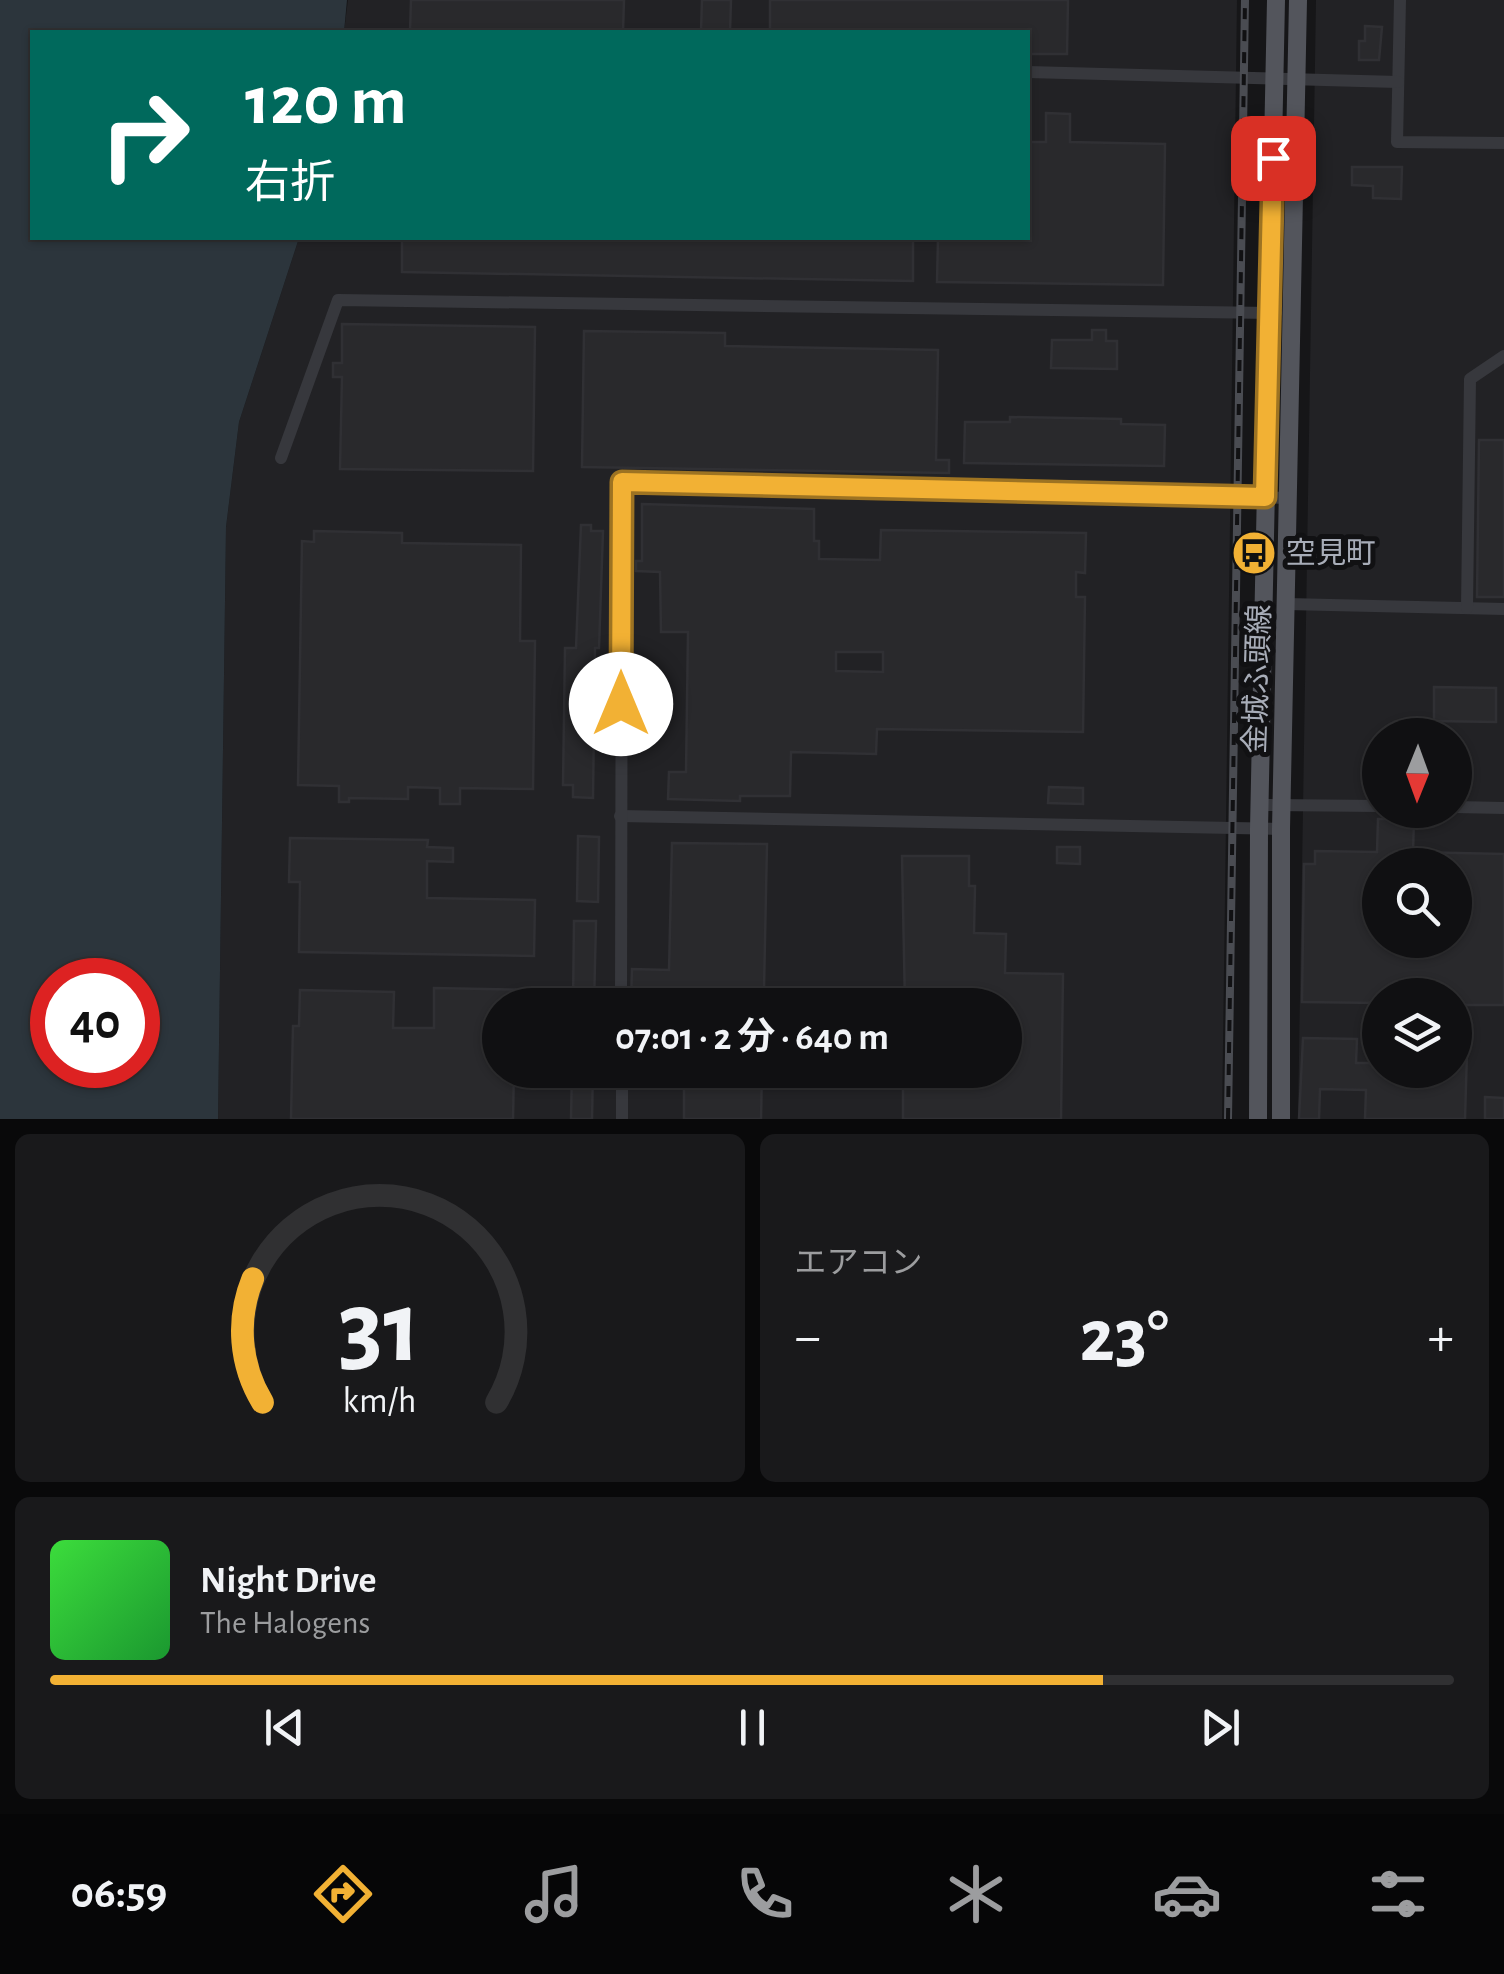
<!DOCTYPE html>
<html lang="ja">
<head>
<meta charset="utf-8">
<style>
	:root { --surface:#101012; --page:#19191b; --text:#f1f3f6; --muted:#9c9d9f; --line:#303032; --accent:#f2b134 }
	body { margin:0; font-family:"Alegreya Sans","Noto Sans JP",sans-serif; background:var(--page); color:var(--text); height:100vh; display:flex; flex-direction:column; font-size:38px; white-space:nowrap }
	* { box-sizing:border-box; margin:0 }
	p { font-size:32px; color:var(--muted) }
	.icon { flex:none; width:55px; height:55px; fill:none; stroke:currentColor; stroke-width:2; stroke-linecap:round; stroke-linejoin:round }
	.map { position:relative; height:1119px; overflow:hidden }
	.side { display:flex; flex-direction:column; gap:15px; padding:15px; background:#09090a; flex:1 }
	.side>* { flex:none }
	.banner { position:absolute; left:30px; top:30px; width:1000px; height:210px; border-radius:0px; box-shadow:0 2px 8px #0004,0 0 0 2px var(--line); background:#00695c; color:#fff; overflow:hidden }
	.needle { width:65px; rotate:181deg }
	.controls { position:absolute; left:1362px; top:718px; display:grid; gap:20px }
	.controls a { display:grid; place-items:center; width:110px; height:110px; border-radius:50%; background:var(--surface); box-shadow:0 2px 8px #0004,0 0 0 2px var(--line); font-size:50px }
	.speed { position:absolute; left:30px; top:958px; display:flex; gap:20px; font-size:50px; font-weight:700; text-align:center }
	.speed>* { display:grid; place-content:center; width:130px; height:130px; border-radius:50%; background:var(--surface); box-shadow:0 2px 8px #0004,0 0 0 2px var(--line); line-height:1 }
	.speed .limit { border:15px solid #d22; background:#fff; color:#111 }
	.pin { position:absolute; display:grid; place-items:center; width:85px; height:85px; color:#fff; margin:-42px; border-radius:20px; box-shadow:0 5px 15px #0006 }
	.me { position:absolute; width:110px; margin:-55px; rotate:0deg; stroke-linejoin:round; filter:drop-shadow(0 0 8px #0008) }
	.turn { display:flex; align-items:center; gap:35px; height:210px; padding:0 50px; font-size:45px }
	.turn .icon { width:130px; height:130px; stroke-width:2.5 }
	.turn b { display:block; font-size:70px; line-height:85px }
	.big { font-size:75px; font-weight:700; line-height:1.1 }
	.side .card { flex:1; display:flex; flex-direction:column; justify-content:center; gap:15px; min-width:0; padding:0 35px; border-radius:15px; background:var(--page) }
	.side .dial { align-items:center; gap:0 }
	.dial svg { height:260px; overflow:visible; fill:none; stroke:var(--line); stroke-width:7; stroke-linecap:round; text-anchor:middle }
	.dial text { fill:var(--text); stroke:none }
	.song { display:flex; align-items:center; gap:30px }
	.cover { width:120px; height:120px; border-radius:15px; background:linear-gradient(135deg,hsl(120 70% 55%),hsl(130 70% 35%)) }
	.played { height:10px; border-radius:5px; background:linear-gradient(90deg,var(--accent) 75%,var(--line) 75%) }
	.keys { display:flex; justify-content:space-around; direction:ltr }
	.heat { display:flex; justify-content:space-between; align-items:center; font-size:55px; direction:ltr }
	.side .tiles { flex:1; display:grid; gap:15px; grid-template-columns:1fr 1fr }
	.card:last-child { grid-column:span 2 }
	.trip { position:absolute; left:482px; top:988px; width:540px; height:100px; border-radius:50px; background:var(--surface); box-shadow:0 2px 8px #0004,0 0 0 2px var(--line); font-weight:700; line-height:100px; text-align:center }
	.dock { display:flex; height:160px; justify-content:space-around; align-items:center; background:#060607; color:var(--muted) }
	.dock .icon { width:70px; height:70px }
	.dock .on { color:var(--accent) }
	.dock b { font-size:45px; color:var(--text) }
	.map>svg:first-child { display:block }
</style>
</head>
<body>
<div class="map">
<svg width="1504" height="1119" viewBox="0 0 1504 1119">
	<rect width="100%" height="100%" fill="#161618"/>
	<g fill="#222225" fill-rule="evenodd">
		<path d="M348,0H1237L1222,1119H218L226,527L239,422L299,238H1028V32H344ZM500,1005H1005V1070H500Z"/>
		<path d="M1316,0H1504V1119H1298ZM1380,735H1455V810H1380ZM1380,865H1455V940H1380ZM1380,995H1455V1070H1380Z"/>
	</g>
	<path fill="#2c353c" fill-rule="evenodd" d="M0,0H347L344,32H32V238H299L239,422L226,527L218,1119H0ZM52,980H138V1065H52Z"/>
	<g fill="#29292c" stroke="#303034" stroke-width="2.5" fill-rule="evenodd">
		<path d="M411,0H624L623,32H410Z"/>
		<path d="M702,0H731L730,32H701Z"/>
		<path d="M770,0H1068L1067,54H1028V32H770Z"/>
		<path d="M1365,26L1382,27L1379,60H1359V41H1365Z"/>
		<path d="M1046,113L1070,114V142L1165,144L1163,285L937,282L938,238H1028V142H1046Z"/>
		<path d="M1352,167H1402L1401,199L1373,198V186L1352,185Z"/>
		<path d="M402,238H913V281L402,272Z"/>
		<path d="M342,324L535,327L533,471L340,469L342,377H333V363H342Z"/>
		<path d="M1092,330H1106V341H1117V369L1051,368L1052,340H1092Z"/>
		<path d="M584,331L725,333V346L938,350L936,460H949V473L582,467Z"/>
		<path d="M1010,417L1121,419V424L1165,425L1164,466L964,463L965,422H1010Z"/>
		<path d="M1479,440H1504V597H1477Z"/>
		<path d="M642,504L814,509V541H819V559L880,560L881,530L1086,533L1085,573L1076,572V597H1085L1083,732L877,729L876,754L791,752L790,796H740V801L668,799L669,772H686L688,632H661L660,572L636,571V561H642ZM836,652H883V672L836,671Z"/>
		<path d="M581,525H591V531H603L599,648H595L593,798L573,797V785H563L565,648H576Z"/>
		<path d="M314,531L402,533V543L521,545L520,641H535L533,789L460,788V804H440V788L408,787V799L349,798V802H339V786L298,785L302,541L314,542Z"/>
		<path d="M1434,687L1496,688V722L1434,721Z"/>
		<path d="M1049,787L1083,788V804L1048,803Z"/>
		<path d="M1378,819H1414L1413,852L1504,854V1005H1455V995H1380V1003L1302,1002L1304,864H1315V851L1377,852ZM1380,865H1455V940H1380Z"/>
		<path d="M578,836L599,837L598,902L577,901Z"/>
		<path d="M290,838L428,840L427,847L453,848V862L427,861V898L535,900L534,956L299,952L300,882H289Z"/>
		<path d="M672,843L767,844L764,988H759L758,1005H639V1001H631L632,969L669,970Z"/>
		<path d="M1057,847H1080V864L1057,863Z"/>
		<path d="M902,856H969V886H975L974,933L1006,934L1005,973L1063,974L1061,1119H903V1070H1005V1005H905Z"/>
		<path d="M574,921H596L594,1005H573Z"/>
		<path d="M434,988L534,990L533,1005H500V1070H514L513,1119H291L293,1026H299L300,990L394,992L393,1028H434Z"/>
		<path d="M1303,1038L1357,1039L1356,1063H1380V1070H1455V1051H1467L1465,1119H1365L1366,1090L1320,1089L1319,1119H1299Z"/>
		<path d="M572,1070H593L592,1119H571Z"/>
		<path d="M689,1070H762L761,1119H684V1083H689Z"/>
		<path d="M1485,1097L1504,1098V1119H1485Z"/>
	</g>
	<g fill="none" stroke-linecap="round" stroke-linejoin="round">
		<g stroke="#37383d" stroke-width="12">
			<path d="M1400,0L1397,142L1504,143"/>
			<path d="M1028,72L1398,82"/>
			<path d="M281,458L338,300L1276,313"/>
			<path d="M1287,604L1504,609"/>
			<path d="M1467,608L1470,379L1504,356"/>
			<path d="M1260,805L1380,806"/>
			<path d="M1455,807L1504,808"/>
			<path d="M620,816L1281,829"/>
			<path d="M621,1005L622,482L1288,498"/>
			<path d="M622,1070V1119"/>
		</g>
		<g stroke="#53555c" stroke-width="18">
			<path d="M1258,1119L1259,829L1276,0"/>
			<path d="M1281,1119V829L1298,0"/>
		</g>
		<defs>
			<path id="rail" d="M1228,1119L1245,0"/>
		</defs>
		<use href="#rail" stroke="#4a4c52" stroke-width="8"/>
		<use href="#rail" stroke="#111113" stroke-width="4" stroke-dasharray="11" stroke-linecap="butt"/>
	</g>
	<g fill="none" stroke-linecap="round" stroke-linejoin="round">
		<defs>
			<path id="route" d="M621,704L622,482L1265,497L1273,158"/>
		</defs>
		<use href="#route" stroke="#9d7322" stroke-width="25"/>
		<use href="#route" stroke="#f2b134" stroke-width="18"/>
	</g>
	<defs>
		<symbol id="bus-disc" viewBox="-11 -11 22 22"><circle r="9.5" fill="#f2b134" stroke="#111113"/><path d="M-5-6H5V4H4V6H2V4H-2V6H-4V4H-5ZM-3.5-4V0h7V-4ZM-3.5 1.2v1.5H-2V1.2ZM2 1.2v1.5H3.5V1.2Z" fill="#111"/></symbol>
	</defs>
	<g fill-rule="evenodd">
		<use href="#bus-disc" x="1229" y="528" width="50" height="50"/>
	</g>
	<g text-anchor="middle" stroke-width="10" stroke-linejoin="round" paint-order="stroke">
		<g font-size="30" fill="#a8adb8" stroke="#111113" text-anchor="start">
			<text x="1286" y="563">空見町</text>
		</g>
		<g font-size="30" fill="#a8adb8" stroke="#111113">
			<text transform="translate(1257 679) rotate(-88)" y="10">金城ふ頭線</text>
		</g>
	</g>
</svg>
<div class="controls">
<a><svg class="needle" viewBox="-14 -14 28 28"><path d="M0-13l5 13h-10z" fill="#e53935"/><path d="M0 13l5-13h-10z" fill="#9c9d9f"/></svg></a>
<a><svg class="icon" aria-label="search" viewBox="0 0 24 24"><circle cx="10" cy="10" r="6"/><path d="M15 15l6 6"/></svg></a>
<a><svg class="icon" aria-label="layers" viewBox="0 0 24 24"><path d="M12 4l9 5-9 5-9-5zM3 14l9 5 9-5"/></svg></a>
</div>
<div class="speed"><div class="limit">40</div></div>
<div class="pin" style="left:1273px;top:158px;background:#d93025"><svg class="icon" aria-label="arrive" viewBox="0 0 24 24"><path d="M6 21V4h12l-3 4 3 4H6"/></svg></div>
<svg class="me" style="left:621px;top:704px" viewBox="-20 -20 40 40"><circle r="19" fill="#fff"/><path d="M0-13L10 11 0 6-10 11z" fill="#f2b134"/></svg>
<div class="trip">07:01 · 2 分 · 640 m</div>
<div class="banner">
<div class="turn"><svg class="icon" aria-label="right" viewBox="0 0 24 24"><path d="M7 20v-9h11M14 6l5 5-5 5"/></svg><div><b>120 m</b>右折</div></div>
</div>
</div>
<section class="side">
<div class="tiles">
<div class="card dial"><svg viewBox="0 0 100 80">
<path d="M14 69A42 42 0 1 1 86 69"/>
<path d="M14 69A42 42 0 0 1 11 31" stroke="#f2b134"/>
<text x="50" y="56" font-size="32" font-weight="700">31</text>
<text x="50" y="72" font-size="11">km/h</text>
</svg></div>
<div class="card"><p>エアコン</p>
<div class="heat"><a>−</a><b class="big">23°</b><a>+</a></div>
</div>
<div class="card">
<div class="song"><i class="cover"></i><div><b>Night Drive</b><p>The Halogens</p></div></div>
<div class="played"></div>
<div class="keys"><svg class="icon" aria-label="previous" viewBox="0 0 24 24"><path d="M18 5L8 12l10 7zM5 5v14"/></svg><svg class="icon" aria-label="pause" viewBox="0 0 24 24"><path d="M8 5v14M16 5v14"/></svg><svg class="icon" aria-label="next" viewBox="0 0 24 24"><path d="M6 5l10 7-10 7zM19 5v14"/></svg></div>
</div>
</div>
</section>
<nav class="dock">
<b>06:59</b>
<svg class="icon on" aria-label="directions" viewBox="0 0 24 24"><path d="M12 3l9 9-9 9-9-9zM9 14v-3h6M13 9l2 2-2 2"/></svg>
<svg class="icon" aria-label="music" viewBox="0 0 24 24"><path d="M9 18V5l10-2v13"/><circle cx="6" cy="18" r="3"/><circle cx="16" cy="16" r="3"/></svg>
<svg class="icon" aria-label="phone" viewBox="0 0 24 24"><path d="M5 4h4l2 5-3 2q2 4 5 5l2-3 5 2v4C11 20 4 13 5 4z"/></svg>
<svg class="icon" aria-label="climate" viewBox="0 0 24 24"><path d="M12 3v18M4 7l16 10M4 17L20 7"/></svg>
<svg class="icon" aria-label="car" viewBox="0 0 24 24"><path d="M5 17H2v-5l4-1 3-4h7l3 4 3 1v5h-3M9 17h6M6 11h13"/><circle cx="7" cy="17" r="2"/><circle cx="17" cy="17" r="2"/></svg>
<svg class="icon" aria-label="filters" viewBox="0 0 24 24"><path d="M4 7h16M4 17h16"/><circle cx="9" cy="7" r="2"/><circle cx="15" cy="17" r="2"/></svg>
</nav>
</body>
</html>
